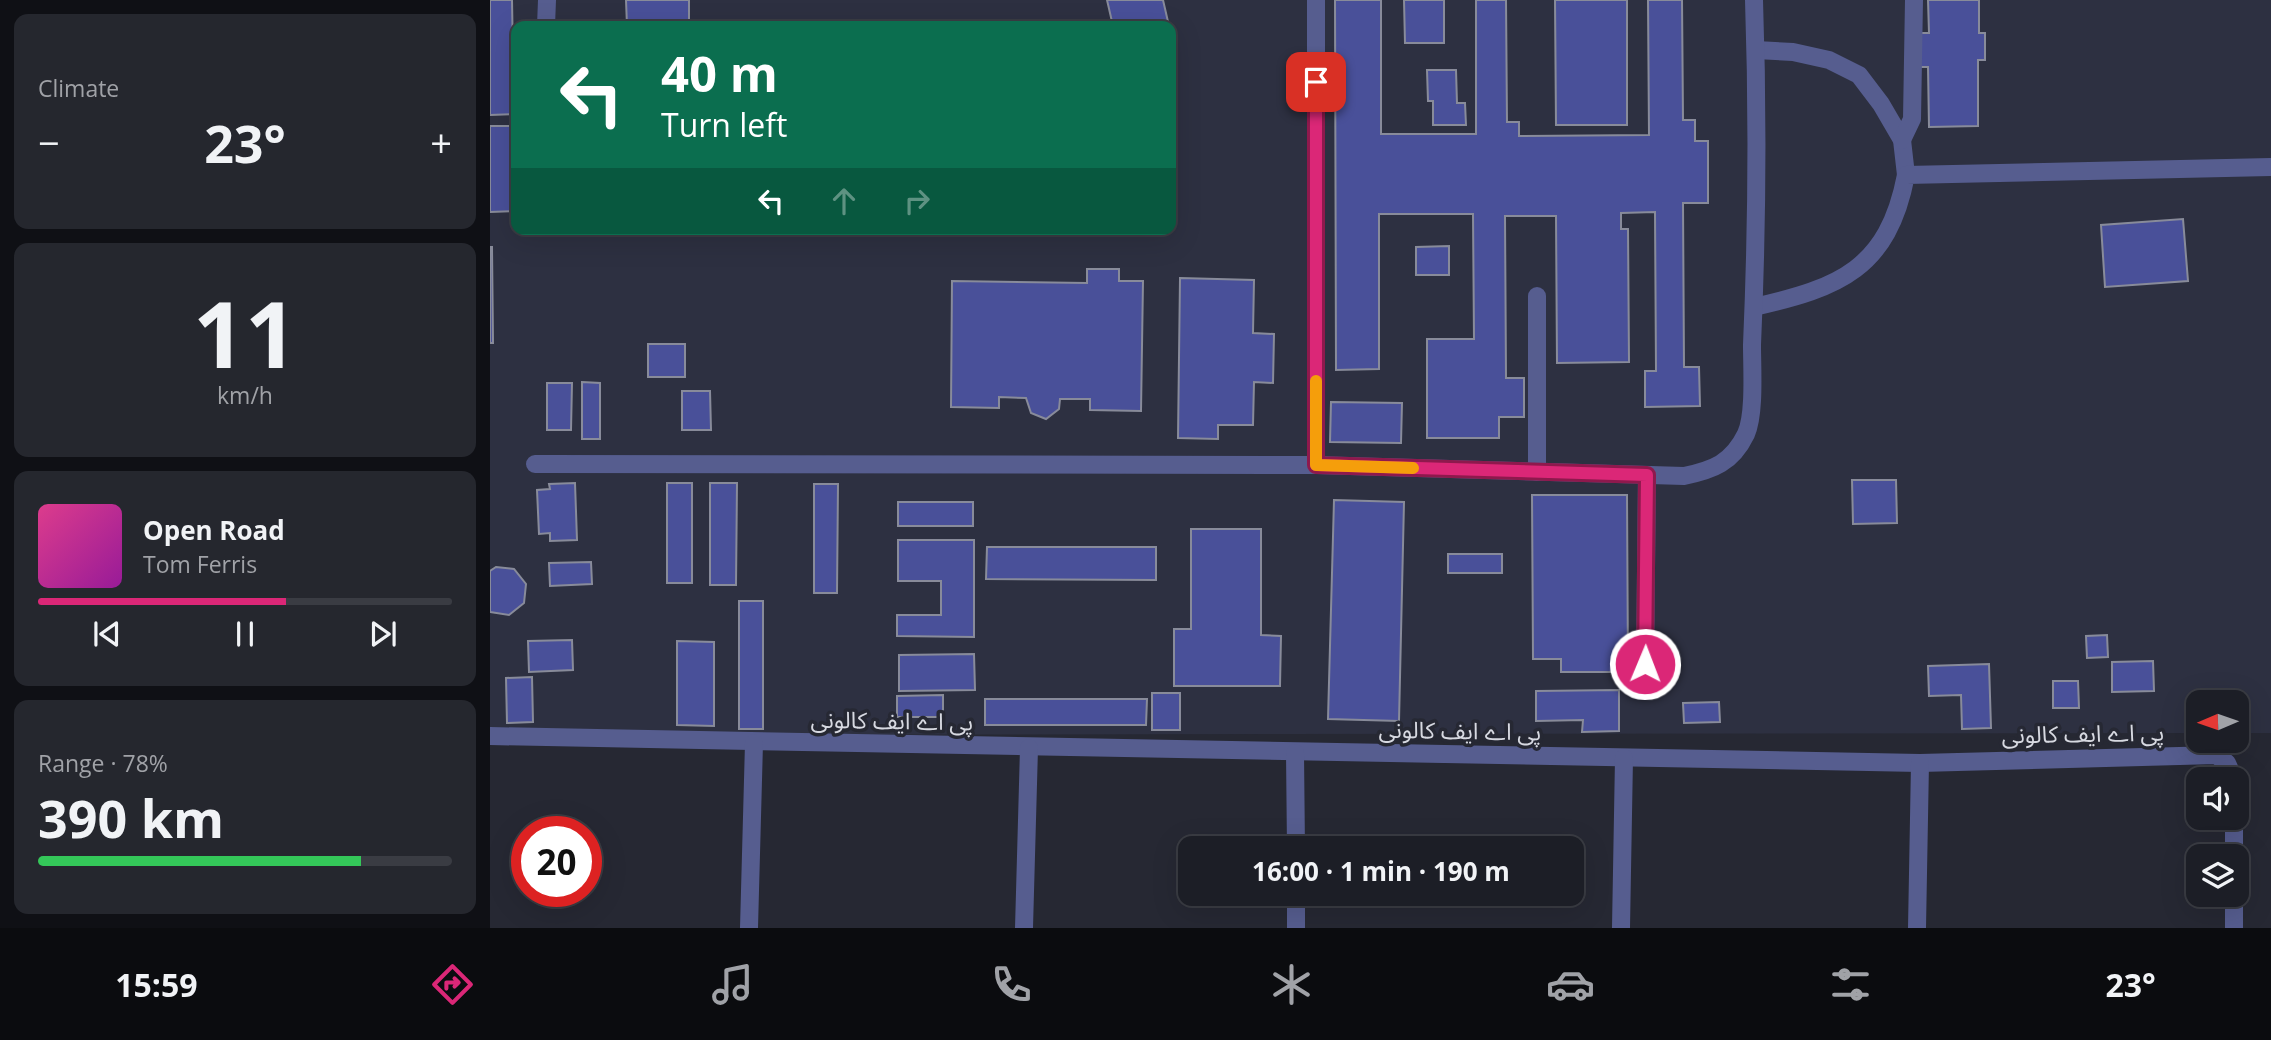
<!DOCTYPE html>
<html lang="en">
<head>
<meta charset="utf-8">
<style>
	:root { --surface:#1c1e26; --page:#25272e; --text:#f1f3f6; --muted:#a0a2a7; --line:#3a3c43; --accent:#db2777 }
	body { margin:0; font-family:"Open Sans","Noto Sans Arabic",sans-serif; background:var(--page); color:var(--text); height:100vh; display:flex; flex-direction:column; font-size:26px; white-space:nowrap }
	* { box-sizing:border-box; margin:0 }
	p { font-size:23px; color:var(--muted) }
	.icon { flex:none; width:38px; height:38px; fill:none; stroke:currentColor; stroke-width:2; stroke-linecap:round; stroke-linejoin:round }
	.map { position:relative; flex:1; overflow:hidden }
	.drawer { display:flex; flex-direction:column; gap:14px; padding:14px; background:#0f1015; width:490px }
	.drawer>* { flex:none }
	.hud { position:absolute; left:21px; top:21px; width:665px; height:214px; border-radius:14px; box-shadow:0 7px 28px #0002,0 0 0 2px var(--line); background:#0b6e4f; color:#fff; overflow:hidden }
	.needle { width:46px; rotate:268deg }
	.buttons { position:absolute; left:1696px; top:690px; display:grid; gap:14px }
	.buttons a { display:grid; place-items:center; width:63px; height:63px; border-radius:14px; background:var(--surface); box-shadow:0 7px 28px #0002,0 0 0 2px var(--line); font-size:35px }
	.speed { position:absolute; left:21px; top:816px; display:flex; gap:14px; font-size:35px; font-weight:700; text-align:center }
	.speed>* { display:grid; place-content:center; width:91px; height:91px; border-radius:50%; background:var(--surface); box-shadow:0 7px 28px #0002,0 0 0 2px var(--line); line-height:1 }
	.speed .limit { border:10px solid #d22; background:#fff; color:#111 }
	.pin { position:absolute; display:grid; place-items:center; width:60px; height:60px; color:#fff; margin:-30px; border-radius:14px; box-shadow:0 4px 10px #0006 }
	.me { position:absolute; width:77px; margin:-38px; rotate:1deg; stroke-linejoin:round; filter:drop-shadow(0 0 5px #0008) }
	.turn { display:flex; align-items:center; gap:24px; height:147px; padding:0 35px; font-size:32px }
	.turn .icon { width:91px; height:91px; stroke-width:2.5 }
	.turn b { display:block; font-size:49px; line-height:60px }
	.lanes { display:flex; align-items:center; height:66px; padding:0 35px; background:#0003; justify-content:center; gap:35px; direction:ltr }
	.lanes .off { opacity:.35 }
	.big { font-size:52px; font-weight:700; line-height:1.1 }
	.drawer .widget { flex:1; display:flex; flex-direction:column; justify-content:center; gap:10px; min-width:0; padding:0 24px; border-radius:14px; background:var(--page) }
	.drawer .dial { align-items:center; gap:0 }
	.dial b { font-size:91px; line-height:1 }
	.song { display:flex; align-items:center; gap:21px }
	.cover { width:84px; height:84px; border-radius:10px; background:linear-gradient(135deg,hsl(330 70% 55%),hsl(300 70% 35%)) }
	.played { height:7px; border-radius:4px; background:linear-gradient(90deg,var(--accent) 60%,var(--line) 60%) }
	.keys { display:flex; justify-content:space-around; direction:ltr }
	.heat { display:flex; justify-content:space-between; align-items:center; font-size:38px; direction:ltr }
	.charge { height:10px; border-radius:5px; background:linear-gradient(90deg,#34c759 78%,var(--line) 0) }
	.trip { position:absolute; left:688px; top:836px; width:406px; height:70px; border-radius:14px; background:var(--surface); box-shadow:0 7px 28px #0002,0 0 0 2px var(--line); font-weight:700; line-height:70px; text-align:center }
	.menu { display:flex; height:112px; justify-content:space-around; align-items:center; background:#0b0c0f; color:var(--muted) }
	.menu .icon { width:49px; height:49px }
	.menu .on { color:var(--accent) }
	.menu b { font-size:32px; color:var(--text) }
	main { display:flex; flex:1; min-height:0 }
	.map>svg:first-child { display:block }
</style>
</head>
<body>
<main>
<section class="drawer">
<div class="widget"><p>Climate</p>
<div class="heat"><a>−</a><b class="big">23°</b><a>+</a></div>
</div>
<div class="widget dial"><b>11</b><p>km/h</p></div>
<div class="widget">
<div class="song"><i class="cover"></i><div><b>Open Road</b><p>Tom Ferris</p></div></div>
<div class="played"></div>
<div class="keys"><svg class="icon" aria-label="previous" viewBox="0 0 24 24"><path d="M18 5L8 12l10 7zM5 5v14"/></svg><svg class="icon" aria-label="pause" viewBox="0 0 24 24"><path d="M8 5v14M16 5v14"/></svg><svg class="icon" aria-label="next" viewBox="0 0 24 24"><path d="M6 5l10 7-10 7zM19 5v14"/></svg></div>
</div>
<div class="widget"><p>Range · 78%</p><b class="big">390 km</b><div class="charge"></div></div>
</section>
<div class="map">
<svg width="1781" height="928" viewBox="0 0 1781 928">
	<rect width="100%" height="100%" fill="#262833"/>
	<path fill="#2d3041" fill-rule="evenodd" d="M0,0H1781V733H1747L1746,702H1708V733L0,735ZM26,26H681V229H26Z"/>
	<g fill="#495099" stroke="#888b9a" stroke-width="2">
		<path d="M0,0H22L24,114L0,115Z"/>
		<path d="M136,0H199V26H137Z"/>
		<path d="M617,0H673L679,26H623Z"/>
		<path d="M845,0H891V134H986V0H1016L1017,122H1029V136L1159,135L1158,0H1192L1193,120H1205V141H1218V203H1193L1194,367H1209L1210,406L1155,407V371H1166L1165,212L1131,213V229H1138L1139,362L1067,363L1066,216H1015L1016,378H1034V417H1009V438H937V339H984L983,214H889V369L846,370Z"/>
		<path d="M914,0H954V43H915Z"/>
		<path d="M1065,0H1137V125H1066Z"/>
		<path d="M1438,0H1489V33H1495V60H1488V126L1439,127L1438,67H1430V33H1439Z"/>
		<path d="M937,70H966L967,103H975L976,125H943V101H938Z"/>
		<path d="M0,126H22L23,211L0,212Z"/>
		<path d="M1693,219L1698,281L1615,287L1611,225Z"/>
		<path d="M959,246V275H926V247Z"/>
		<path d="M0,247H2L3,343H0Z"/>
		<path d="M597,269H629V281H653L651,411L600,410V399H570L569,409L556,419L541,413L536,398L509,397V408L461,407L462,281L597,283Z"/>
		<path d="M690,278L764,280L763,333L784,334L783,383L764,382L763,425H728V439L688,438Z"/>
		<rect x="158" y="344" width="37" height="33"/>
		<path d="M92,382L110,383V439H92Z"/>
		<path d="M57,383H82L81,430H57Z"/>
		<path d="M192,391H220L221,430H192Z"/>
		<path d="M841,402L912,403L911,443L840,442Z"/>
		<path d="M1362,480H1406L1407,523L1363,524Z"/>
		<path d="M85,483L87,540L60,541V533L49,534L47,490L60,489L59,484Z"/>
		<rect x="177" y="483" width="25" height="100"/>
		<path d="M220,483H247L246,585H220Z"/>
		<path d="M324,484H348L347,593H324Z"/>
		<path d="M1042,495H1137L1138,672H1071V659H1043Z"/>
		<path d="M844,500L914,502L909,721L838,719Z"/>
		<rect x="408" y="502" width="75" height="24"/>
		<path d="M701,529H771V635L791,636L790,686H684V629H701Z"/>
		<path d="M408,540H484V637L407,636V615H451V581H408Z"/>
		<path d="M497,547H666V580L496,579Z"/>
		<rect x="958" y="554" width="54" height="19"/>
		<path d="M101,562L102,584L60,586L59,563Z"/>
		<path d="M6,567L24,569L36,584L34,603L19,615L0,612V571Z"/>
		<rect x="249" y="601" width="24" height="128"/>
		<path d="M1617,635L1618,657L1597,658L1596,636Z"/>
		<path d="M82,640L83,670L39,672L38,641Z"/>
		<path d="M187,641L224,642V726L187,725Z"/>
		<path d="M484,654L485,690L409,691V655Z"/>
		<path d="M1663,661L1664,691L1622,692V662Z"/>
		<path d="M1499,664L1501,728L1472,729L1471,695L1439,696L1438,666Z"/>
		<path d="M42,677L43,722L17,723L16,678Z"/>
		<path d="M1563,681H1588L1589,708H1563Z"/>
		<path d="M1129,690V731L1092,732L1093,720L1046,721V691Z"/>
		<rect x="662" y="693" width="28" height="37"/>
		<path d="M453,695V717H407V696Z"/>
		<path d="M495,699H657L656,725H495Z"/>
		<path d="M1229,702L1230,722L1194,723L1193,703Z"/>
	</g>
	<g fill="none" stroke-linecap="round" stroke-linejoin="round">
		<g stroke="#565d8f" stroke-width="18">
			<path d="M826,0V465"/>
			<path d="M56,26L57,0"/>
			<path d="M1266,50L1303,52L1339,60L1369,75L1391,104L1412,140L1416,175"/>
			<path d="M1412,140L1422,119L1424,0"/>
			<path d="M1264,307C1349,288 1398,269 1416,175L1781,167"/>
			<path d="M45,464L826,465L1194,476C1223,470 1242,463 1256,434C1265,414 1262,369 1262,345C1267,230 1268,115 1264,0"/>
			<path d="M1047,472V296"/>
			<path d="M1155,664L1157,475"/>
		</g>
		<g stroke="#565d8f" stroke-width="18">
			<path d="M0,736L1430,763L1726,755L1737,763L1744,779"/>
			<path d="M805,753L806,849"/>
			<path d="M1744,856V817"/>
			<path d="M806,894V928"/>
			<path d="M259,928L264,743"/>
			<path d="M534,928L539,748"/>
			<path d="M1131,928L1134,758"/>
			<path d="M1427,928L1430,763"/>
			<path d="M1744,928V894"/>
		</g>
	</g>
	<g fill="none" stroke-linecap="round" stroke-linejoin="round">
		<defs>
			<path id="route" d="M826,82V465L1157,475L1155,664"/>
		</defs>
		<use href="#route" stroke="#8e194d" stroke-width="18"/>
		<use href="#route" stroke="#db2777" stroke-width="12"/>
		<path stroke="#f59e0b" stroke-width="12" d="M826,381V465L923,468"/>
	</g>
	<g text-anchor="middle" stroke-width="7" stroke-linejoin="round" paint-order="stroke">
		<g font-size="23" fill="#d7d9e1" stroke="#262833">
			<text transform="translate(402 721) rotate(1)" y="8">پی اے ایف کالونی</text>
			<text transform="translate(970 731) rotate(1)" y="8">پی اے ایف کالونی</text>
			<text transform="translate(1593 734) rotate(-1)" y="8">پی اے ایف کالونی</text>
		</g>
	</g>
</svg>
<div class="buttons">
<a><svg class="needle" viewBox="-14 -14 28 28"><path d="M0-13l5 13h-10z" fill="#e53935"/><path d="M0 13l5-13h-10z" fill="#a0a2a7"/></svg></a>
<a><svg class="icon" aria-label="sound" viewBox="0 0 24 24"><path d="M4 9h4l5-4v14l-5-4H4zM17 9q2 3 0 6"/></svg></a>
<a><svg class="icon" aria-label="layers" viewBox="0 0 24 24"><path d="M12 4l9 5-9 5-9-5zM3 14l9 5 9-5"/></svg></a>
</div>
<div class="speed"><div class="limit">20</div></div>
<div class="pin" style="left:826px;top:82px;background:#d93025"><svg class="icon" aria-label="arrive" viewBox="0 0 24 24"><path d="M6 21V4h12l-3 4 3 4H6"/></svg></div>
<svg class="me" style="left:1155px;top:664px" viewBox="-20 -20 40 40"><circle r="17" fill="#db2777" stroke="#fff" stroke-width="3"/><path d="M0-11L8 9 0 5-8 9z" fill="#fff"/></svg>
<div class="trip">16:00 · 1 min · 190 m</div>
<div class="hud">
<div class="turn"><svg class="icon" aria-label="left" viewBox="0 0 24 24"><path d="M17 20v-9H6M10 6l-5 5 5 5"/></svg><div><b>40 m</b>Turn left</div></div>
<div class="lanes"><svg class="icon" aria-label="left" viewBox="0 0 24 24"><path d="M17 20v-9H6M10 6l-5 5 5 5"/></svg><svg class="icon off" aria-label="ahead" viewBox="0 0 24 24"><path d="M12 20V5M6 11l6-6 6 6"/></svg><svg class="icon off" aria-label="right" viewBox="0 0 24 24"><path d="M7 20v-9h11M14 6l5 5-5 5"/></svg></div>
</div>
</div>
</main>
<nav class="menu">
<b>15:59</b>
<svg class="icon on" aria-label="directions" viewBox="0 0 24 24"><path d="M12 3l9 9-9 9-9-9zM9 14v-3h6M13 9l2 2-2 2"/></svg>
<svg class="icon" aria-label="music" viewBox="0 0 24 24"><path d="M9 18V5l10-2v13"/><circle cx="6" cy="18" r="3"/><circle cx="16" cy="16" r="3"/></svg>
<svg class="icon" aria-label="phone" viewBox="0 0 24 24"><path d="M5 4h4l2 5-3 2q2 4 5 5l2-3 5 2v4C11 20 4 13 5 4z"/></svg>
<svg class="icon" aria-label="climate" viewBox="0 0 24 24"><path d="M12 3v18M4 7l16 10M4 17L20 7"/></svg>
<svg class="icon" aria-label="car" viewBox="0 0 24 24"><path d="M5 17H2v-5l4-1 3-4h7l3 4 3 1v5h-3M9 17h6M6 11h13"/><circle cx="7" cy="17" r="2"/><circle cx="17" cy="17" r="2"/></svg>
<svg class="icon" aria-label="filters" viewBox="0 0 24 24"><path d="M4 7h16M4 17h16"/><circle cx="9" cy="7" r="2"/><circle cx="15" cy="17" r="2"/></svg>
<b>23°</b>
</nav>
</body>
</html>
